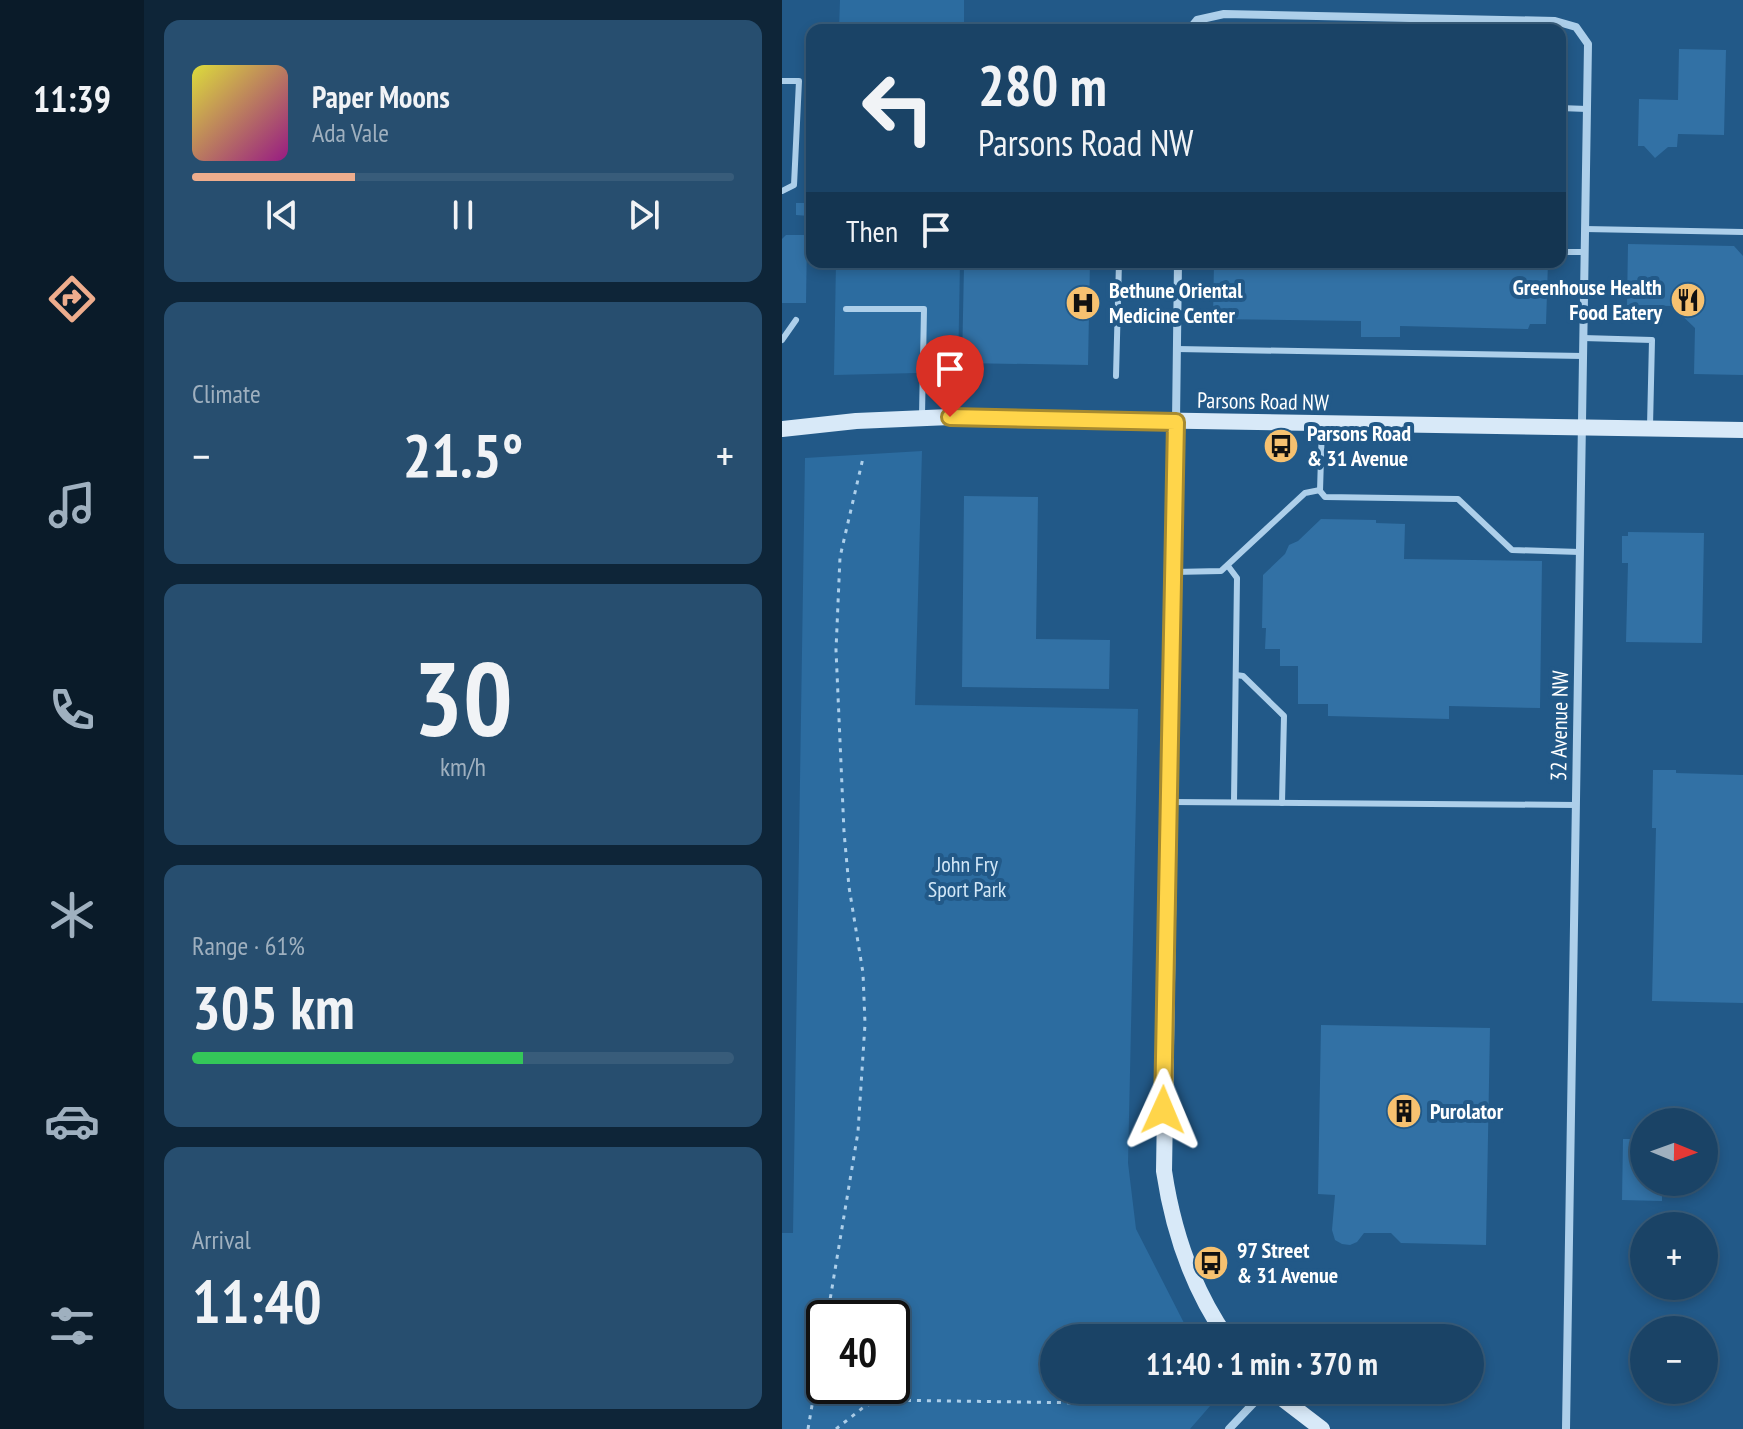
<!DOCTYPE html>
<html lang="en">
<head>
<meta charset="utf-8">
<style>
	:root { --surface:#1a4366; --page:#274e6f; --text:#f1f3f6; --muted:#9fb0bf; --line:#385c7a; --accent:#eead8d }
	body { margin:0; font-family:"PT Sans Narrow",sans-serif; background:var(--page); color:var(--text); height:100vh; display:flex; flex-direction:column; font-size:30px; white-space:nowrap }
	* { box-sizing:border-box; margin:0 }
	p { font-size:26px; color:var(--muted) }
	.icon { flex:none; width:44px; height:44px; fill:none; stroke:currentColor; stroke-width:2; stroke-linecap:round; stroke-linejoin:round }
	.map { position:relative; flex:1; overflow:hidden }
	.panel { display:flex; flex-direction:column; gap:20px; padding:20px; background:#0e2538; width:638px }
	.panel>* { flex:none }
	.guide { position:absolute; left:24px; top:24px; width:760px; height:244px; border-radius:16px; box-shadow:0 4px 12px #0003,0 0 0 2px var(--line); background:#1a4366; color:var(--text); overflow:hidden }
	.needle { width:52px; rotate:91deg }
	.fabs { position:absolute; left:848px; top:1108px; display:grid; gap:16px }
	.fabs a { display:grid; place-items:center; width:88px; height:88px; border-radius:50%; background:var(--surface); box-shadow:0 4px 12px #0003,0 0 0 2px var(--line); font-size:40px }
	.speed { position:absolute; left:24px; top:1300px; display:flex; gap:16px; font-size:40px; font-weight:700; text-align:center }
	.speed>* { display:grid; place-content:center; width:104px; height:104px; border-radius:50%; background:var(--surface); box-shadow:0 4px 12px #0003,0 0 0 2px var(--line); line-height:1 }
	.speed .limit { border:4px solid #111; border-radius:12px; background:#fff; color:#111 }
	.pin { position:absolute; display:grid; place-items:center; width:68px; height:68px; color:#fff; margin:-82px -34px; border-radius:50% 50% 50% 0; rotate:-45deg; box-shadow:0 0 8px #0007 }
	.pin .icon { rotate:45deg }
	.me { position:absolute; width:88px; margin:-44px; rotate:1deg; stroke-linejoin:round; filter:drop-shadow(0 0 6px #0008) }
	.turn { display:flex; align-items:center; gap:28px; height:168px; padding:0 40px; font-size:36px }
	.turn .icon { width:104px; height:104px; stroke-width:2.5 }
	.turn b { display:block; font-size:56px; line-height:68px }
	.then { display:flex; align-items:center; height:76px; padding:0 40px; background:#0003; gap:16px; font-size:30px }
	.big { font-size:60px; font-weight:800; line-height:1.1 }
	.panel .tile { flex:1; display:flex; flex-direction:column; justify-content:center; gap:12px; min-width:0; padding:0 28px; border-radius:16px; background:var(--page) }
	.panel .dial { align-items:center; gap:0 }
	.dial b { font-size:104px; line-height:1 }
	.song { display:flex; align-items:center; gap:24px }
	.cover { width:96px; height:96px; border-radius:12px; background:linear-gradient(135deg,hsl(60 70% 55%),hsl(310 70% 35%)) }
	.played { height:8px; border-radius:4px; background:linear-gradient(90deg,var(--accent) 30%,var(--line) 30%) }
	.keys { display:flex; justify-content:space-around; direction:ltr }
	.heat { display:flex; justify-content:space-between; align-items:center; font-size:44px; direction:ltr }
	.charge { height:12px; border-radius:6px; background:linear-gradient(90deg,#34c759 61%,var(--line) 0) }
	.trip { position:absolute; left:258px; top:1324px; width:444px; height:80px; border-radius:40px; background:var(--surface); box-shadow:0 4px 12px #0003,0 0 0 2px var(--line); font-weight:800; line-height:80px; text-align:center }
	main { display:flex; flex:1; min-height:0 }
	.tabs { display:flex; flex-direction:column; width:144px; justify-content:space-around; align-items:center; background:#0a1b29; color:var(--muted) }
	.tabs .icon { width:56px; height:56px }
	.tabs .active { color:var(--accent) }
	.tabs b { font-size:36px; color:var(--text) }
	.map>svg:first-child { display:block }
</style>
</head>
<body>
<main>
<nav class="tabs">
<b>11:39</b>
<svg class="icon active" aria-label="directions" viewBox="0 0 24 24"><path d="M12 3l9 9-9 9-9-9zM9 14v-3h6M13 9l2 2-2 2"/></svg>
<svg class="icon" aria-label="music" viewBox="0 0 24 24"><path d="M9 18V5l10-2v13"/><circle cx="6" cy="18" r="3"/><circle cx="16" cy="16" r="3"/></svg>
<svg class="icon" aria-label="phone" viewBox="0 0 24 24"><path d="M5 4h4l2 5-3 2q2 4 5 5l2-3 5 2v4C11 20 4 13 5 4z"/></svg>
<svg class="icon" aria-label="climate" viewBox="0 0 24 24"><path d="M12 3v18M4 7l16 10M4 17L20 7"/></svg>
<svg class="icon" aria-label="car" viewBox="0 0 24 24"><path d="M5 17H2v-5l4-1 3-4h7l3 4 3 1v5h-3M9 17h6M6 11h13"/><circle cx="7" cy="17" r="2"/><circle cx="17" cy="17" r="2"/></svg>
<svg class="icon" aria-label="filters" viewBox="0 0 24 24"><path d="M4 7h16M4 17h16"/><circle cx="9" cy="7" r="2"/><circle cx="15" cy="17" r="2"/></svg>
</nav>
<section class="panel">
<div class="tile">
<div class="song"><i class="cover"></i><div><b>Paper Moons</b><p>Ada Vale</p></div></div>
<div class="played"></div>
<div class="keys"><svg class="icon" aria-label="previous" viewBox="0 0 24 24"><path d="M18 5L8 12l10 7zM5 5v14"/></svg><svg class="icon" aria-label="pause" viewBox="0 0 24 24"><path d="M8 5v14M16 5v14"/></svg><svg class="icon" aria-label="next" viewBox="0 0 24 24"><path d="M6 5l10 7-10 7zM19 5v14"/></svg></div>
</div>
<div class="tile"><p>Climate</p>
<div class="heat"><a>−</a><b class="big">21.5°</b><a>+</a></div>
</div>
<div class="tile dial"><b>30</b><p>km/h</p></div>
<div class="tile"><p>Range · 61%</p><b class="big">305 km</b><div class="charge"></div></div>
<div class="tile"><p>Arrival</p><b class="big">11:40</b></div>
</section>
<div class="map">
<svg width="961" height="1429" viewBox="0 0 961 1429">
	<rect width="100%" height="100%" fill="#225988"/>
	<g fill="#2c6ca0" fill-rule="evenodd">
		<path d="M58,0H182V30H57Z"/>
		<path d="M54,262H178L176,372L52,375Z"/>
		<path d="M140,451L133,705L356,709L346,1163L354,1229L402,1323L413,1338H272V1390H442L408,1429H0V1233H11L23,458ZM110,1318V1386H42V1318Z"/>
	</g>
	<g fill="#3271a5">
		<path d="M897,49L944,50L942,135L896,134L895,147H886L873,158L862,146H856L857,99L896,100Z"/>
		<path d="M14,203H27V216L14,215Z"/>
		<path d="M4,235H25L24,303H0V239Z"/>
		<path d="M846,244L952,246L961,256V375L912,374L913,328L890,306L845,305Z"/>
		<path d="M219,262H308L306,365L180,363L182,266H219Z"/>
		<path d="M432,262H766L764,324H748L746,329L618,326V337H579V321L431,319Z"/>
		<path d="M182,496L256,497L254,639L328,640L327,689L180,687Z"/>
		<path d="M539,519L594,520V523L623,524L622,559L760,561L758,708L667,706V719L546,716V704H516V666H498V649H483L484,628H480L481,575L503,554L507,545L516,541Z"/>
		<path d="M846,532L922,533L920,643L844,642L846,563H840V536H846Z"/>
		<path d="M871,770H894V773L961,775V1003L870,1001L874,828H870Z"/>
		<path d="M539,1025L708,1028L704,1245L619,1243L609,1233H582L575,1242L568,1245L560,1244L553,1240L550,1230L553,1195L536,1194Z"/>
		<path d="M841,1139H862V1182H880V1201L840,1200Z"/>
	</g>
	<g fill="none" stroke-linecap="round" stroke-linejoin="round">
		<g stroke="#adcfea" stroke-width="3" stroke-dasharray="4 6" stroke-linecap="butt">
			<path d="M45,1318L76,1132L83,1024L81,973L67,887L62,832L54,650L58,557L81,458"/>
			<path d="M26,1429L42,1335"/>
			<path d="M54,1429L83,1406L100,1400L308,1403"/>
		</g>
		<g stroke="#adcfea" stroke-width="6">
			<path d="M718,20L719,30"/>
			<path d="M0,81H17L12,185L0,191"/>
			<path d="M778,108L805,109"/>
			<path d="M803,229L961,232"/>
			<path d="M778,252H802"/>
			<path d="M64,309H142L140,415"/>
			<path d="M801,338L870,340L868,426"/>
			<path d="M0,340L14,320"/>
			<path d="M395,349L801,356"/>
			<path d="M334,376L337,262"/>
			<path d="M540,424L538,491L543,497L676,499L730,550L798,552"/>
			<path d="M446,566L455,578L452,802"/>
			<path d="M392,572L439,571L523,493L538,490"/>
			<path d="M454,675L461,676L502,716L500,803"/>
			<path d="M391,802L794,805"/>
		</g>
		<g stroke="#adcfea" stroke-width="8">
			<path d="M407,30L415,20L442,14L773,21L794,27L806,44L784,1429"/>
			<path d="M394,421L396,262"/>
			<path d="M447,1429L484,1390"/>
		</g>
		<g stroke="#d8e9f8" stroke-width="16">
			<path d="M394,422L382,1171C391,1231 410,1288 445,1338"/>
			<path d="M0,429L74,421L168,417L961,430"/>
			<path d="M489,1390L540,1429"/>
		</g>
	</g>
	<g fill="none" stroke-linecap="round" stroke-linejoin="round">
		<defs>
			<path id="route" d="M168,417L394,422L381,1110"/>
		</defs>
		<use href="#route" stroke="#a68a30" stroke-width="20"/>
		<use href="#route" stroke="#ffd54a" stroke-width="14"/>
	</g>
	<defs>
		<symbol id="restaurant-disc" viewBox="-11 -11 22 22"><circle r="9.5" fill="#f6c170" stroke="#225988"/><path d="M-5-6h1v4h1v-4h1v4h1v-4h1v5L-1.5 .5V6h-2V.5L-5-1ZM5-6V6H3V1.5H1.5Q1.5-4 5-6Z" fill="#111"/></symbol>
		<symbol id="hospital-disc" viewBox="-11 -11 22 22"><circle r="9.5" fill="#f6c170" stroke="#225988"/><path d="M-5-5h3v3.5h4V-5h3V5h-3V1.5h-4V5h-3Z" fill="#111"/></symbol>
		<symbol id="bus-disc" viewBox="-11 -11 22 22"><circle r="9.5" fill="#f6c170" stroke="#225988"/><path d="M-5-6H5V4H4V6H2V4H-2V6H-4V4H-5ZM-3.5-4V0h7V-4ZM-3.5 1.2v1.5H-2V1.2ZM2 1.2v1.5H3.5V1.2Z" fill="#111"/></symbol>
		<symbol id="building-disc" viewBox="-11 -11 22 22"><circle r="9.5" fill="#f6c170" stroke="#225988"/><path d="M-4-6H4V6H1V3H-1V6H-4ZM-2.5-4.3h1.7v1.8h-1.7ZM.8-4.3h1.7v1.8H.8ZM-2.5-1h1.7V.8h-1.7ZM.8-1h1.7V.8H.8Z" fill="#111"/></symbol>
	</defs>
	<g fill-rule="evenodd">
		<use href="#restaurant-disc" x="886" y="280" width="40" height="40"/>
		<use href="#hospital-disc" x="281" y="283" width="40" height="40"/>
		<use href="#bus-disc" x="479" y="426" width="40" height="40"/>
		<use href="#building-disc" x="602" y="1091" width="40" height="40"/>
		<use href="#bus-disc" x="409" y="1243" width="40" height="40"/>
	</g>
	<g text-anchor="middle" stroke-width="8" stroke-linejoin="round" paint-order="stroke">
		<g font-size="22" font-weight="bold" fill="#fff" stroke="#225988" text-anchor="start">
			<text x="880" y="295" text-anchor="end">Greenhouse Health<tspan x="880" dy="25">Food Eatery</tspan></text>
			<text x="327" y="298">Bethune Oriental<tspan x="327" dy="25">Medicine Center</tspan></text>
			<text x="525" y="441">Parsons Road<tspan x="525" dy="25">&amp; 31 Avenue</tspan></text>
			<text x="648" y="1119">Purolator</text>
			<text x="455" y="1258">97 Street<tspan x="455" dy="25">&amp; 31 Avenue</tspan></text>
		</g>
		<g font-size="22" fill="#fff" stroke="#225988">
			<text transform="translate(481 401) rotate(1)" y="8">Parsons Road NW</text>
			<text transform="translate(777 726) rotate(-89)" y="8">32 Avenue NW</text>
		</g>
		<g font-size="22" fill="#d2e7f7" stroke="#225988">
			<text x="185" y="872">John Fry<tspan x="185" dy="25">Sport Park</tspan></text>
		</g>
	</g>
</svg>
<div class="fabs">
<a><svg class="needle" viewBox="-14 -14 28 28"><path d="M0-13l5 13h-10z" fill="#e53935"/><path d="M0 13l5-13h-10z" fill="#9fb0bf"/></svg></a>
<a>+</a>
<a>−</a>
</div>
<div class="speed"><div class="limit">40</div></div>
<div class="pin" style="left:168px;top:417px;background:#d93025"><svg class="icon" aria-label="arrive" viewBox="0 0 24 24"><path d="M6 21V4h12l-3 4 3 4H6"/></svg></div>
<svg class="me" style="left:381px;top:1110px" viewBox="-20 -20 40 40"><path d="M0-17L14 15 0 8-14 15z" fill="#ffd54a" stroke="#fff" stroke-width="4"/></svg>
<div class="trip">11:40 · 1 min · 370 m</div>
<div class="guide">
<div class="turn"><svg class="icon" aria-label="left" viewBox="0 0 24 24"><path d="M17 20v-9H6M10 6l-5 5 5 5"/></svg><div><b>280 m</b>Parsons Road NW</div></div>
<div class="then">Then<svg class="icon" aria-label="arrive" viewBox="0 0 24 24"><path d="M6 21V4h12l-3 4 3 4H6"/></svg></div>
</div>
</div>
</main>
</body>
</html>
